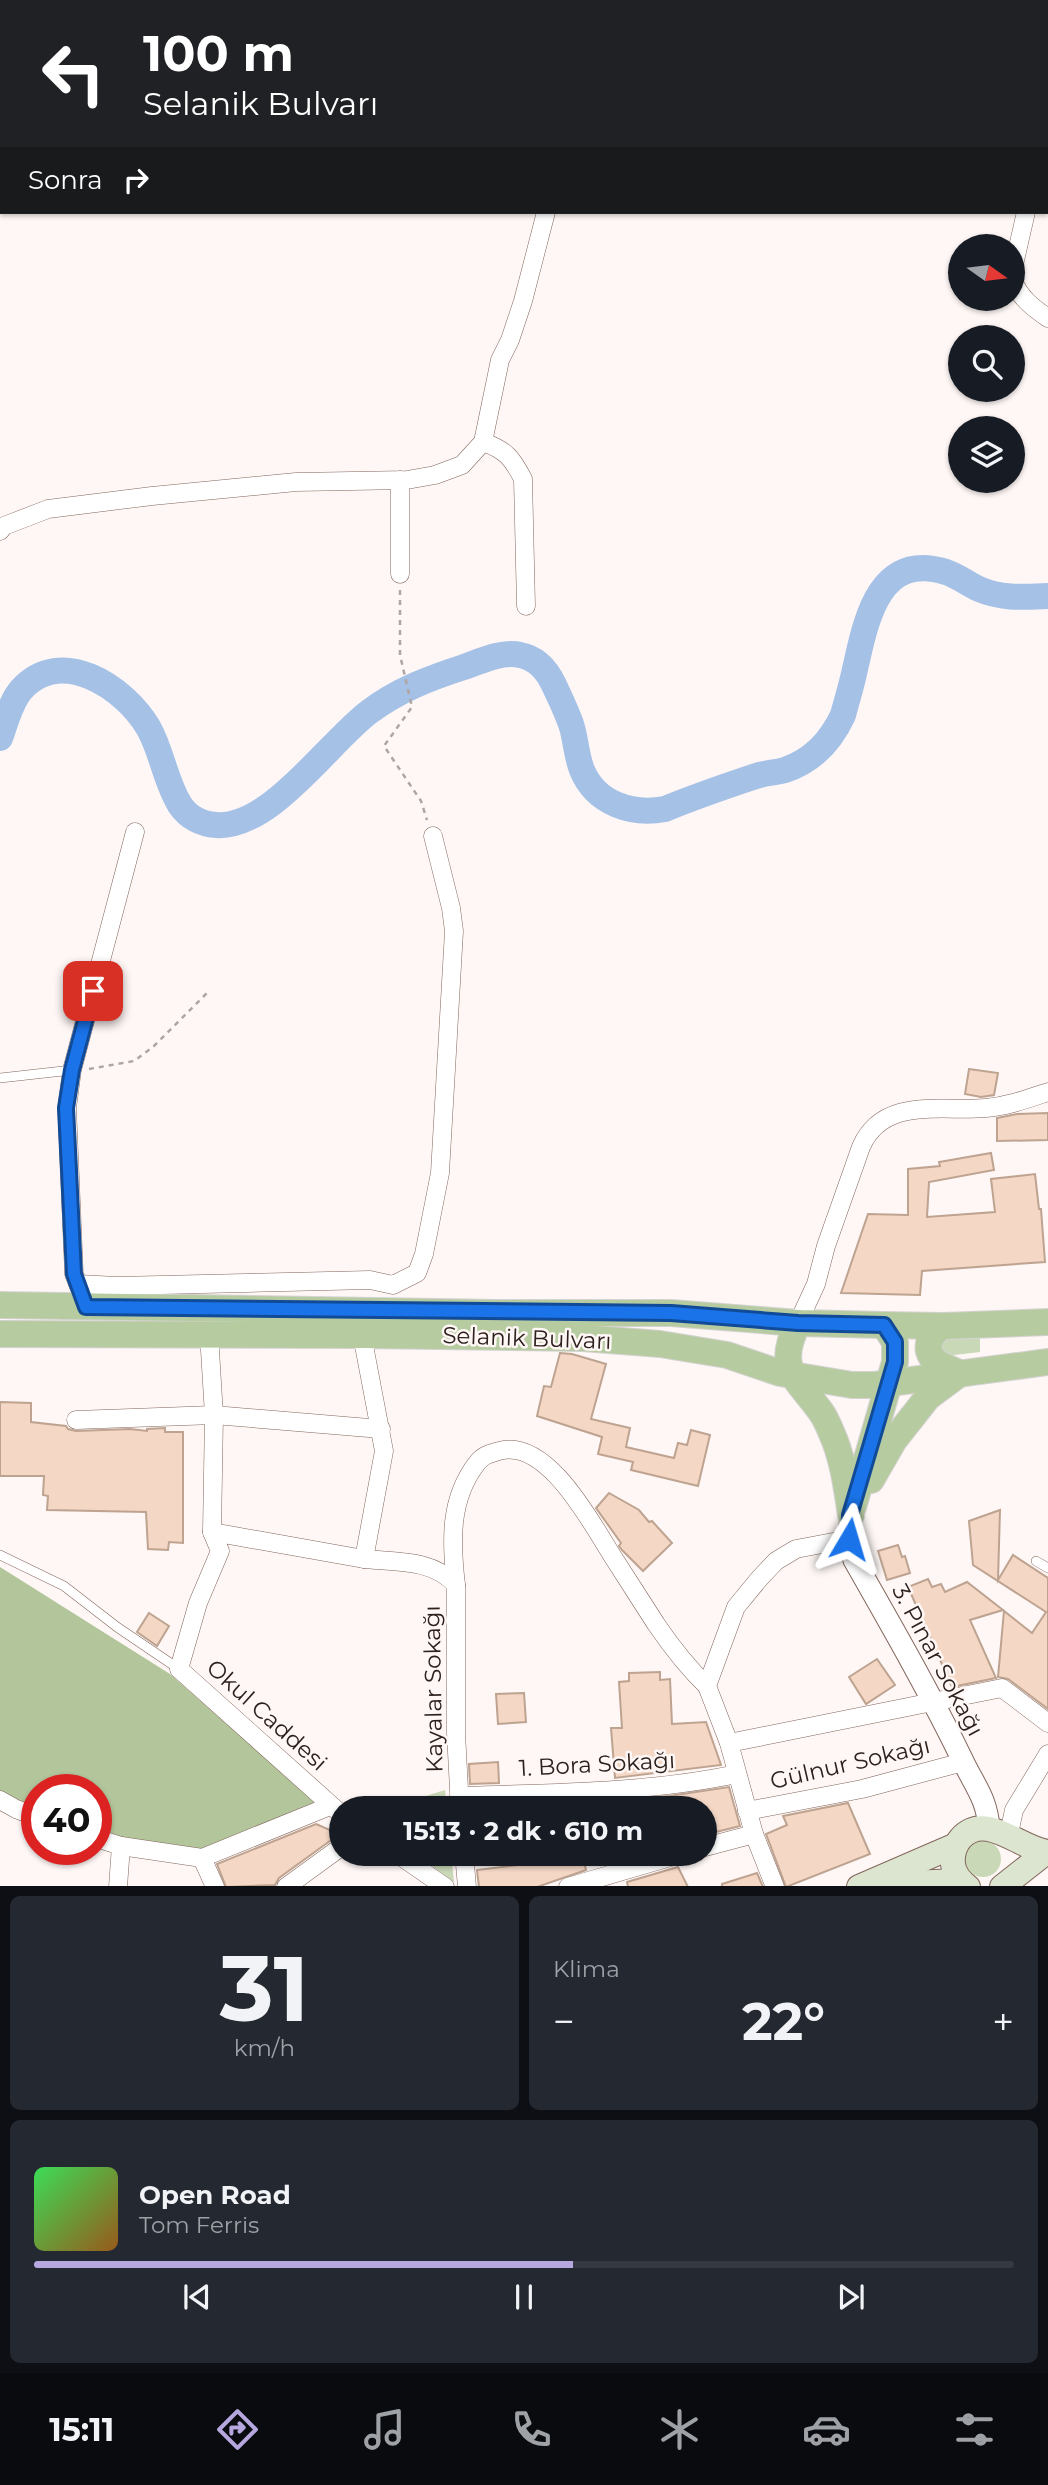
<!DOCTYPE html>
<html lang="tr">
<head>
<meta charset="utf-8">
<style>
	:root { --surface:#171b24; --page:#242831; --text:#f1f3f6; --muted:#9ea1a6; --line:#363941; --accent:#b6a7df }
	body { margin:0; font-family:Montserrat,sans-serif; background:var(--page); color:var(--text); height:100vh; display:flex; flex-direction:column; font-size:26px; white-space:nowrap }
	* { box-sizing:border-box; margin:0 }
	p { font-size:23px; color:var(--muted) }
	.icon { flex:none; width:38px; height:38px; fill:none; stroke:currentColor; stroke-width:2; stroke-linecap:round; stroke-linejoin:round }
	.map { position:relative; height:1886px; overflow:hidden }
	.panel { display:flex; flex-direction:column; gap:10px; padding:10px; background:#0d0f14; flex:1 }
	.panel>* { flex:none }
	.hud { position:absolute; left:0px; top:0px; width:1048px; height:214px; box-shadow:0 2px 5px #0004; background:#202124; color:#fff; overflow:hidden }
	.needle { width:46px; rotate:104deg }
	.controls { position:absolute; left:948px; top:234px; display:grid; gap:14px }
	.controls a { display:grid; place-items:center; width:77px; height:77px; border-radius:50%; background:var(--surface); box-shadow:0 2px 5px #0004; font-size:35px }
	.speed { position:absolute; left:21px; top:1774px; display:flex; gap:14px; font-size:35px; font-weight:700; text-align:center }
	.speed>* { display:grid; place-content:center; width:91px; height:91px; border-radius:50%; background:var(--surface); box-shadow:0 2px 5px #0004; line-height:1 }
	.speed .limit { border:10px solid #d22; background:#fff; color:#111 }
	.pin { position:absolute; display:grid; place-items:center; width:60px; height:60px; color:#fff; margin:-30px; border-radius:14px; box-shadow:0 4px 10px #0006 }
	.me { position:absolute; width:77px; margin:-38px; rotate:7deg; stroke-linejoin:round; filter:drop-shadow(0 0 5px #0008) }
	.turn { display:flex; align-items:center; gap:24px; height:147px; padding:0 28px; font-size:32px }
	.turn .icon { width:91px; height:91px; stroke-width:2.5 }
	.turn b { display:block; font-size:49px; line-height:60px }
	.then { display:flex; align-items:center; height:66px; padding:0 28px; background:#0003; gap:14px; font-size:26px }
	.big { font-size:52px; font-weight:700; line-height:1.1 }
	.panel .tile { flex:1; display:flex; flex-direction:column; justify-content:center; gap:10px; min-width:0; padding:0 24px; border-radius:10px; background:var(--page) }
	.panel .dial { align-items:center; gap:0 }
	.dial b { font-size:91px; line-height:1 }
	.song { display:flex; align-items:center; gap:21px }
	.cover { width:84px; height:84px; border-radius:10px; background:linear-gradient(135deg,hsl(130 70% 55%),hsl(30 70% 35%)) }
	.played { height:7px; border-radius:4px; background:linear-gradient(90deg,var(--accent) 55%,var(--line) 55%) }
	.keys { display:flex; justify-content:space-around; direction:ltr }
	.heat { display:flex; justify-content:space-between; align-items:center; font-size:38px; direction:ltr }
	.panel .tiles { flex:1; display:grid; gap:10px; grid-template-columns:1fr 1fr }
	.tile:last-child { grid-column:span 2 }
	.trip { position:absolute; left:329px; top:1796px; width:388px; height:70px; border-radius:35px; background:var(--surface); box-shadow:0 2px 5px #0004; font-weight:700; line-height:70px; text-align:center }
	.menu { display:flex; height:112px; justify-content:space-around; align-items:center; background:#090b0e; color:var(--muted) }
	.menu .icon { width:49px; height:49px }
	.menu .on { color:var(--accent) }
	.menu b { font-size:32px; color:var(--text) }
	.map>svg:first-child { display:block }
</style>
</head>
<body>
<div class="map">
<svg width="1048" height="1887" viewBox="0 0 1048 1887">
	<rect width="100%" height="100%" fill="#fef7f5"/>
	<g fill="#c9d8b7">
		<path d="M980,1334V1352L946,1356L937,1354V1339Z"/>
		<path d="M445,1790L447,1808H387Z"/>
		<circle cx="983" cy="1859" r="18"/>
		<path d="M414,1853H451L454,1882Z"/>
	</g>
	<path fill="#b3c59b" d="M0,1567L170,1674L323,1809L202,1858L96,1838V1790H37V1817L0,1798Z"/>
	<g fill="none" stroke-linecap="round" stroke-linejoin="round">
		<path stroke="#a6c1e6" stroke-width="26" d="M0,738C6,722 10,703 21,690C61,645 124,687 148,727C162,751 165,781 180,805C188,817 201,824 216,825C270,829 328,743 369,712C398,690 430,678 464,667C481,661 502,651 520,655C537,658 547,670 554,685C560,698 566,710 571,724C576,739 576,755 582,770C596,804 632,815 665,809C694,797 723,787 753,777C763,773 774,773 785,770C812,761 831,741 843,715C847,700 852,684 855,669C866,621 878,551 946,572C958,576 968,584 979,589C1002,599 1024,597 1048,596"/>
	</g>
	<g fill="#f4d7c5" stroke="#bea391" stroke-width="2">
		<path d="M969,1069L998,1073L994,1095L981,1097L965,1094Z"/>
		<path d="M1048,1113V1140L997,1141V1118L1017,1114Z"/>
		<path d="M991,1153L994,1170L929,1182L927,1217L995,1212L991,1179L1035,1174L1039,1209H1041L1045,1262L922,1271L920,1295L841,1293L868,1214L908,1215V1169L940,1166L939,1162Z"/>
		<path d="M560,1353L572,1354L606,1364L591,1419L630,1428L626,1447L674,1458L678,1443L687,1445L691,1430L710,1435L698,1486L631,1470L633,1462L598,1454L602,1437L537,1416L544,1386L551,1387Z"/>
		<path d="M0,1402L31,1403V1422L66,1426L68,1429L76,1431L130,1429L147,1431V1429L165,1428V1432H183V1543L169,1542L168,1550L148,1549L146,1512L47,1510L48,1496L43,1495L44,1476H0Z"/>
		<path d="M609,1493L639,1510L649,1522L652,1521L672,1543L643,1571L622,1550L619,1546L621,1543L596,1508Z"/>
		<path d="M1000,1510L998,1580L1013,1555L1048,1578V1709L1008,1679L998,1677L1004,1611L1032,1633L1046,1612L973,1565L969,1521Z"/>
		<path d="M898,1545L902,1557L905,1556L910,1573L887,1580L878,1551Z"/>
		<path d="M928,1579L932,1587L941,1584L945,1592L967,1582L1003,1610L970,1620L996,1678L952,1687L908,1587Z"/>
		<path d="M149,1613L169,1626L157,1646L137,1632Z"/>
		<path d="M877,1659L895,1685L866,1704L849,1677Z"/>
		<path d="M660,1672V1680L670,1679L672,1724L706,1722L721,1765L615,1778L611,1728H622L619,1682L629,1681V1673Z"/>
		<path d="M524,1693L526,1722L498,1724L496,1694Z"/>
		<path d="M498,1762L499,1783L470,1784L469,1764Z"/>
		<path d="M729,1787L740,1826L708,1834L705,1823V1808H577V1803L669,1796Z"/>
		<path d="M848,1803L870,1854L786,1887L766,1834L787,1825L783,1816Z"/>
		<path d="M316,1824L330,1830L334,1838L279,1878L275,1885L226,1887L217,1864Z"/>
		<path d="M545,1853H582L586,1870L537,1887H479L477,1870L534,1863L532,1857Z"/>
		<path d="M678,1867L688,1887H628L627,1882Z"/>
		<path d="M757,1873L763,1887H722V1884Z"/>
	</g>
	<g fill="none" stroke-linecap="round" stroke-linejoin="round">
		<defs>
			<g id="service">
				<path d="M972,0L975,2"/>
				<path d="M1033,2V0"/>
				<path d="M0,1078L72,1070"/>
				<path d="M0,1555L64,1586L117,1627L179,1669"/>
				<path d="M1036,1561L1048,1568"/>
			</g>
			<g id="minor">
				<path d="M646,0L650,2"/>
				<path d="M609,2L610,0"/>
				<path d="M1046,109L1048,110"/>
				<path d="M1046,130L1048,125"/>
				<path d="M1013,269L1026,212"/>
				<path d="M1013,280C1019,297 1033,308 1048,318"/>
				<path d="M483,442C506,450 512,458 523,479L526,606"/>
				<path d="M0,531L4,526L48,509L152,496L296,482L407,480L435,475L462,465L483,442L500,360L510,340L523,301L546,212"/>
				<path d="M400,574V480"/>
				<path d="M78,1284L117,1286L370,1280L393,1285L417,1273L424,1254L440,1173L454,931L451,908L433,836"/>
				<path d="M82,1294L74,1274L67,1108L72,1070L135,832"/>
				<path d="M798,1323L816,1284L826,1246L861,1147C883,1096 941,1112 986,1108C1008,1106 1027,1099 1048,1092"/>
				<path d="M209,1334L214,1415L212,1532"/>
				<path d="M76,1420L214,1415L381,1429"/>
				<path d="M364,1559C396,1562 433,1559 456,1585V1733L460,1808"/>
				<path d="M456,1585C451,1542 449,1499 477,1463C483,1455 489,1454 499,1451C547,1437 592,1524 613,1557C627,1579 642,1602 656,1624C671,1646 687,1667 707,1686"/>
				<path d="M729,1743L1002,1688L1048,1723"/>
				<path d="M459,1796C552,1793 646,1793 737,1774"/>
				<path d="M0,1800L16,1809L37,1817"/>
				<path d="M747,1811L862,1789L963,1762"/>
				<path d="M341,1814L179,1669L198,1603L220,1551L212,1532L364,1559L384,1451L362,1335"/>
				<path d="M96,1838L121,1846L202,1858L330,1806"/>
				<path d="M1008,1838L1014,1810L1048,1754"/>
				<path d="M705,1847L754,1834"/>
				<path d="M396,1853L445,1887"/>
				<path d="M464,1853L467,1887"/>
				<path d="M202,1858L215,1887"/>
				<path d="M118,1887L121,1846"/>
				<path d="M286,1887L341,1847"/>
				<path d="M568,1887L684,1853"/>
				<path d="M775,1887L754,1834L729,1743L707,1686L736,1607L759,1579L776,1561L796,1549L849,1539"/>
			</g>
			<path id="tertiary" d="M851,1515L849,1539L854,1560C891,1625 929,1691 962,1759C974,1785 987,1798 989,1828"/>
			<g id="secondary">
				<path d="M880,1884L961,1881"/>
				<path d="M859,1887L956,1845"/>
				<path d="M968,1887C960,1881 954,1874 953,1864C952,1855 955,1845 961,1838C986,1811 1020,1849 1048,1852"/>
				<path d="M1002,1887L1045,1853"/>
			</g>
			<g id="primary">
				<path d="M0,1305L498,1313H671L798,1323L884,1325L943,1326L1048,1322"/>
				<path d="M798,1323C775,1369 796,1377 821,1412C827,1420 831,1432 835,1441C844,1465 847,1490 851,1515"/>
				<path d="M943,1326C928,1334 922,1353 938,1363C944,1367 953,1370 959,1373"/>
				<path d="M0,1334L362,1335L583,1338L660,1344L727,1355L780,1373L852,1385H875L1048,1362"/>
				<path d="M871,1480L894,1440L928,1397L959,1374"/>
				<path d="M853,1507L895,1362V1342L884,1325"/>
			</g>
		</defs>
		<use href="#service" stroke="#83665c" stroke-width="10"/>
		<use href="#minor" stroke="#83665c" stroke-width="19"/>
		<use href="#tertiary" stroke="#83665c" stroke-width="23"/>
		<use href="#secondary" stroke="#83665c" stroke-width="26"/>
		<use href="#primary" stroke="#d5d3d2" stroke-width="28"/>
		<g stroke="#afa6a3" stroke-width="2.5" stroke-dasharray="5 5" stroke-linecap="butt">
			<path d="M400,590V655L412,707L384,746L421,801L427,820"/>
			<path d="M89,1069L134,1061L154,1046L210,990"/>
		</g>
		<use href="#service" stroke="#fff" stroke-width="9"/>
		<use href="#minor" stroke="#fff" stroke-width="18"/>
		<use href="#tertiary" stroke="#fff" stroke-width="21"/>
		<use href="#secondary" stroke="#dbe5d0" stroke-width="24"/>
		<use href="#primary" stroke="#b7cba1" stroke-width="26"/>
	</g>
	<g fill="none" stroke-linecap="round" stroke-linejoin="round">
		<defs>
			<path id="route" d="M93,991L72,1070L66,1108L74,1274L86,1307L671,1313L798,1323L884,1325L895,1342V1362L850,1515L849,1539"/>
		</defs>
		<use href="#route" stroke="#114b97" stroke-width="18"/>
		<use href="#route" stroke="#1a73e8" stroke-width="12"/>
	</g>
	<g text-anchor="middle" stroke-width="5" stroke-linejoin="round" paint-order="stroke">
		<g font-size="23" fill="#2d211d" stroke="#fef7f5">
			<text transform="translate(527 1338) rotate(2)" y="8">Selanik Bulvarı</text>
			<text transform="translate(938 1660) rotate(62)" y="8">3. Pınar Sokağı</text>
			<text transform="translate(433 1689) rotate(-91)" y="8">Kayalar Sokağı</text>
			<text transform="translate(267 1715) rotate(42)" y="8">Okul Caddesi</text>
			<text transform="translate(850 1763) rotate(-13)" y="8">Gülnur Sokağı</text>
			<text transform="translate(597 1764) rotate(-3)" y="8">1. Bora Sokağı</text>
		</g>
	</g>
</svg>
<div class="controls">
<a><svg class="needle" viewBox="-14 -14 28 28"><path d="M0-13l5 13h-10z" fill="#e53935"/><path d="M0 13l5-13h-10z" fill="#9ea1a6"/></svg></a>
<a><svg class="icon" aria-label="search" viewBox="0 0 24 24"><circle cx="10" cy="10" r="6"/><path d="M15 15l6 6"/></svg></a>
<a><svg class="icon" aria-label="layers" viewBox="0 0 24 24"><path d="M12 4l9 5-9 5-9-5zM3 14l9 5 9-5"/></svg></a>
</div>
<div class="speed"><div class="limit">40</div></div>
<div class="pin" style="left:93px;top:991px;background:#d93025"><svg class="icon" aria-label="arrive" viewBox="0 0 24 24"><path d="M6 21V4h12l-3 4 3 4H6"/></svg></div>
<svg class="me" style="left:849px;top:1539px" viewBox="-20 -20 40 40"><path d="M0-17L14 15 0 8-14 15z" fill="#1a73e8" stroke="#fff" stroke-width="4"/></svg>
<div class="trip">15:13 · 2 dk · 610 m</div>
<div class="hud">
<div class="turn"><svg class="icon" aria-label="left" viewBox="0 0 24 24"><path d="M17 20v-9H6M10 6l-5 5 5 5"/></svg><div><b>100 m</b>Selanik Bulvarı</div></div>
<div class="then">Sonra<svg class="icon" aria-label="right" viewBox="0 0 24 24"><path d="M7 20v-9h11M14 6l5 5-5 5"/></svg></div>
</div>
</div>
<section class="panel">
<div class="tiles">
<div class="tile dial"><b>31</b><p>km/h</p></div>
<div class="tile"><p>Klima</p>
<div class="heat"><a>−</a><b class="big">22°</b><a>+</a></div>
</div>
<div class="tile">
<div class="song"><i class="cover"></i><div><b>Open Road</b><p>Tom Ferris</p></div></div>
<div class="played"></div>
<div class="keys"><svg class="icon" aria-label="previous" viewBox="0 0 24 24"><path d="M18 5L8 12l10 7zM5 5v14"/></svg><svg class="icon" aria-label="pause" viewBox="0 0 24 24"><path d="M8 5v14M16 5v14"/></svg><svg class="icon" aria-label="next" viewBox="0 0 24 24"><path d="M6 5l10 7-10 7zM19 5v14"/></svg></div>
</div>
</div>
</section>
<nav class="menu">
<b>15:11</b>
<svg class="icon on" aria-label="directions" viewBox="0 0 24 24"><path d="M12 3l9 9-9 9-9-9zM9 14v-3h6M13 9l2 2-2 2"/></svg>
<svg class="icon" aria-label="music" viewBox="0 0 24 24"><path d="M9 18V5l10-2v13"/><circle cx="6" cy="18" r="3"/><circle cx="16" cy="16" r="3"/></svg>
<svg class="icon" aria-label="phone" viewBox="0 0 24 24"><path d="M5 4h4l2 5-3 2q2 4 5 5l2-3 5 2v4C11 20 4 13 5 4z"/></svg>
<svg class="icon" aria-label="climate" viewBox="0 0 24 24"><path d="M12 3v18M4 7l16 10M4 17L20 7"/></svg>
<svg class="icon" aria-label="car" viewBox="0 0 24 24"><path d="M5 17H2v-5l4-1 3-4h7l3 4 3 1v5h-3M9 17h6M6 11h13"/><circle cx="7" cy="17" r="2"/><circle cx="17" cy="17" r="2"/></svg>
<svg class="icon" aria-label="filters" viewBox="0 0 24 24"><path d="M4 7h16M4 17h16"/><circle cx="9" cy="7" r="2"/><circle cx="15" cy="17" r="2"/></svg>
</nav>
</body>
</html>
